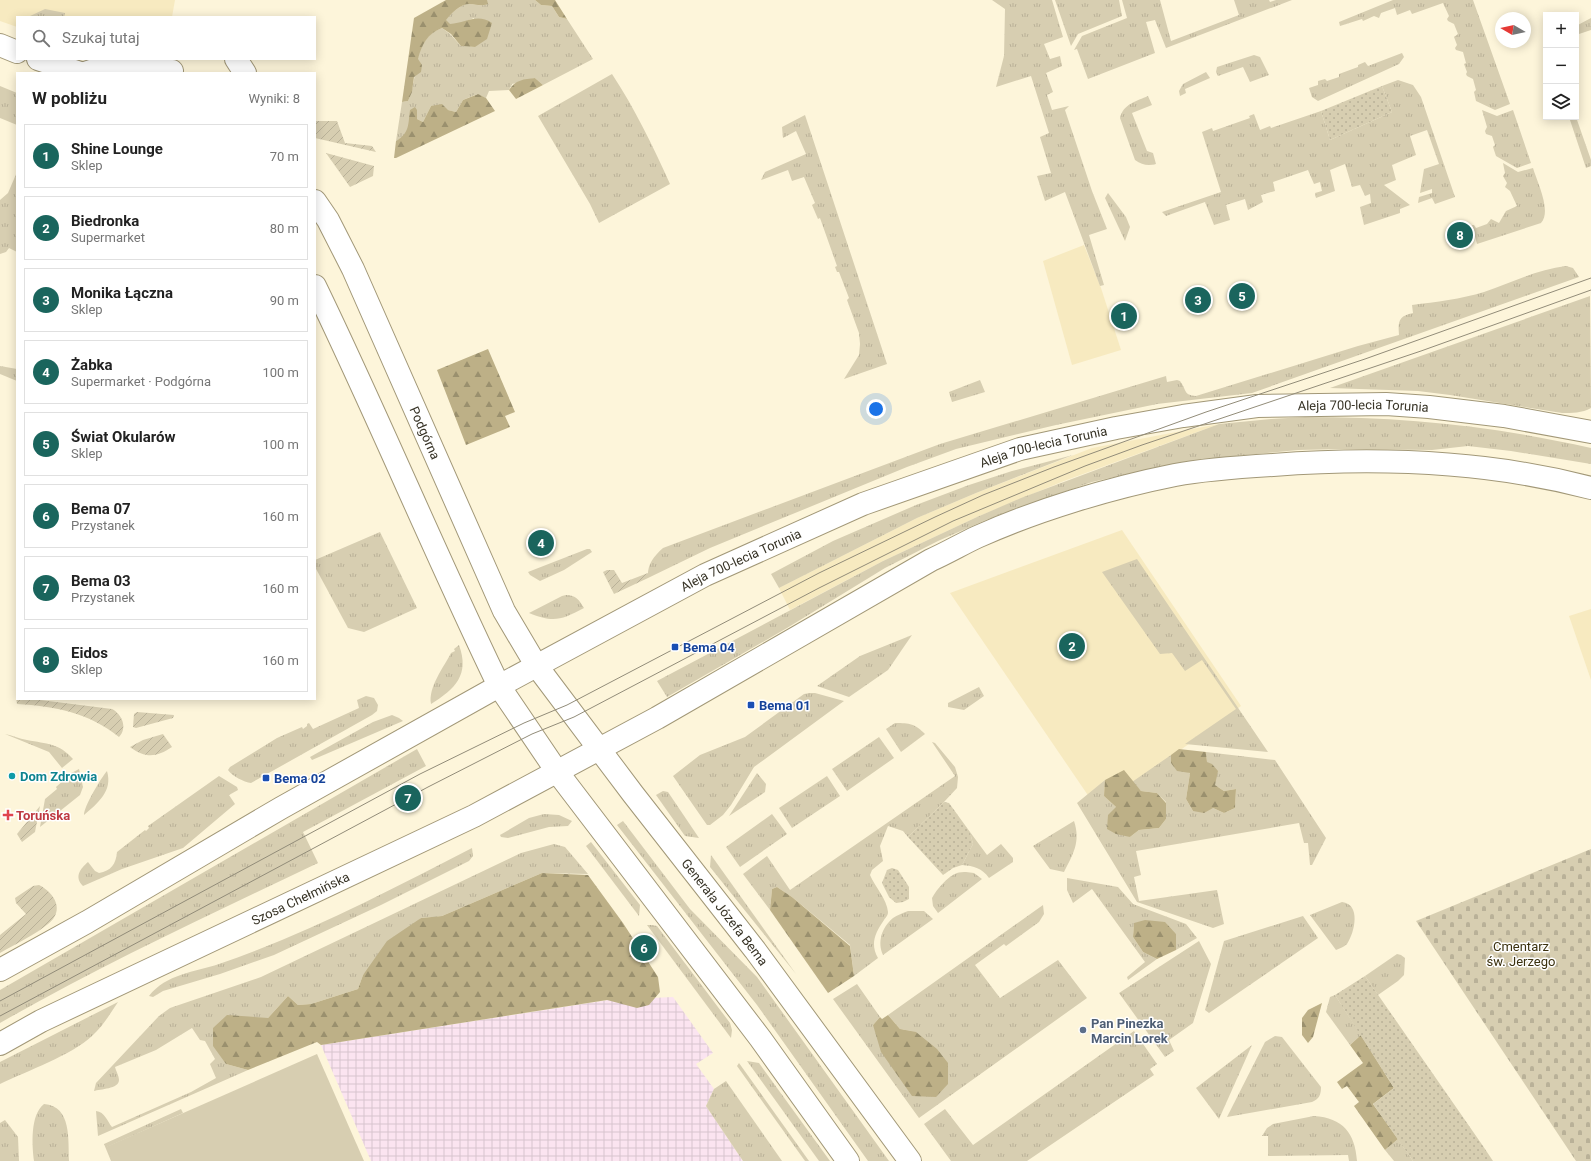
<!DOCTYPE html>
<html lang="pl">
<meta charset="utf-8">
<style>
:root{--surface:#fff;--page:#f2f2f2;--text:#222;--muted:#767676;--line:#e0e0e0;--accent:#1a655d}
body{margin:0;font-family:Roboto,sans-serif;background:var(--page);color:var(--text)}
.controls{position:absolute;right:12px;top:12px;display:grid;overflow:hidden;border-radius:0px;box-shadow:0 2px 10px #0003}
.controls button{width:36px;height:36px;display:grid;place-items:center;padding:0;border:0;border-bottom:1px solid var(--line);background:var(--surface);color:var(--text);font:20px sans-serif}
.compass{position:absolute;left:1495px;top:12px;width:36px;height:36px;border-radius:50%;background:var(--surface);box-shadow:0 2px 10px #0003;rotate:279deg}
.you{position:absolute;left:876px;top:409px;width:14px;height:14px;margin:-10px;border:3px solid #fff;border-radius:50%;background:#1a73e8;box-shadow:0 0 0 6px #1a73e833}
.badge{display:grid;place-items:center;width:26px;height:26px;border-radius:50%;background:var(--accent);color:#fff;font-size:13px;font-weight:700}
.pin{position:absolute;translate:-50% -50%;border:2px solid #fff;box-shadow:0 1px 4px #0006}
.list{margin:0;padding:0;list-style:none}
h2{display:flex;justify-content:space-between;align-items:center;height:52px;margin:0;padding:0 16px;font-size:17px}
h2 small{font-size:13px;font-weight:400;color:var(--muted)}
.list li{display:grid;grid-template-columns:26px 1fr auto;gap:12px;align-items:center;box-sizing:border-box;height:64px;margin:0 8px 8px;padding:0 8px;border:1px solid var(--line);border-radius:0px}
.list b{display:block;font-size:15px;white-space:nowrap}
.list p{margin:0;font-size:13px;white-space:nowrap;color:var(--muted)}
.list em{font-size:13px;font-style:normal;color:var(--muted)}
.icon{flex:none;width:22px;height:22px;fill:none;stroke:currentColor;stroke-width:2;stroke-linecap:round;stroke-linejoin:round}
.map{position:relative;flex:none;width:1591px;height:1161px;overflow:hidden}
.search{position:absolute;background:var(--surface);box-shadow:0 2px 10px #0003;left:16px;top:16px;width:300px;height:44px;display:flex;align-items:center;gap:10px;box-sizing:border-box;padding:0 14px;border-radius:0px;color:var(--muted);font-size:15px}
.panel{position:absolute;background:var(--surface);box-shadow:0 2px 10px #0003;left:16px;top:72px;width:300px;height:628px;border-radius:0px}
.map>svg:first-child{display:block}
.built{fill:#f7eac0}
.industrial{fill:url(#industrial-grid)}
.grass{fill:url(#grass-tufts)}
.forest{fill:url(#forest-firs)}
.cemetery{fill:url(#cemetery-stones)}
.park{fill:url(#park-dots)}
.garden{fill:url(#garden-furrows)}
.pitch{fill:#d7ceb1}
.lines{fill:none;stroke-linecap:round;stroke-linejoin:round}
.minor-casing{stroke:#a29878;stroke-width:24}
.major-casing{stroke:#a29878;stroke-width:24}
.minor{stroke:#fff;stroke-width:22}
.major{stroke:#fff;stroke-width:22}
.tram{stroke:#928c79;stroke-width:1}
.transit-dot{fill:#1a4fb4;stroke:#fff;stroke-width:1.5}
.culture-dot{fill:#0f9aa8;stroke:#fff;stroke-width:1.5}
.health-dot{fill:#e0444e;stroke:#fff;stroke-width:1.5}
.service-dot{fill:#5c6f8a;stroke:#fff;stroke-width:1.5}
.labels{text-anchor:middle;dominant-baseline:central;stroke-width:3;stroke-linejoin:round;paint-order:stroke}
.street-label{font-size:13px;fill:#373326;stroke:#fff}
.transit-label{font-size:13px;font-weight:bold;fill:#164399;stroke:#fff;text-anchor:start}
.culture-label{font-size:13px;font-weight:bold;fill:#0d838f;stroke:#fff;text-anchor:start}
.health-label{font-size:13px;font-weight:bold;fill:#be3a42;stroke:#fff;text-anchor:start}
.park-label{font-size:13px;fill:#3b310e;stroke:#fff}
.service-label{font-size:13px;font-weight:bold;fill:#4e5e75;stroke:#fff;text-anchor:start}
</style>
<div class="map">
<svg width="1591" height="1161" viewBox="0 0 1591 1161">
<defs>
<pattern id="industrial-grid" width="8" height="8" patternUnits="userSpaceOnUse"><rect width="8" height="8" fill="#fbe4f0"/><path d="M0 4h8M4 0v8" fill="none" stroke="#d8c4ce"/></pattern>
<pattern id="grass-tufts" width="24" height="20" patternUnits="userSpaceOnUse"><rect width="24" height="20" fill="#d7ceb1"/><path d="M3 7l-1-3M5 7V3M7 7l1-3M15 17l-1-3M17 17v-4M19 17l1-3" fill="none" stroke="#b9b198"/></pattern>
<pattern id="forest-firs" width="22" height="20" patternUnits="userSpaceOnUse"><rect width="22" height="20" fill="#bdb087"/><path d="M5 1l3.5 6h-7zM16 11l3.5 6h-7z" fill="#9a906e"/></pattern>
<pattern id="cemetery-stones" width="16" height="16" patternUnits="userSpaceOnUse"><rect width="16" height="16" fill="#d7ceb1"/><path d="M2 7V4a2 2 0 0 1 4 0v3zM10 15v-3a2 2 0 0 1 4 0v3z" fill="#b9b198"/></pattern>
<pattern id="park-dots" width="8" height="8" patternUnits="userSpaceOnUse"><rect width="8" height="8" fill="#d7ceb1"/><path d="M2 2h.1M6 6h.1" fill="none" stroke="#b9b198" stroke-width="1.8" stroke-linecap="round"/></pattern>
<pattern id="garden-furrows" width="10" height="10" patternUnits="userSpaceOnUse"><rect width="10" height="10" fill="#d7ceb1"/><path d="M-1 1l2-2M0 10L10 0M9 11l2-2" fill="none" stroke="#b9b198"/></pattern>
</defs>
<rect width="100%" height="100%" fill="#fdf5da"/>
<!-- built -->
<g class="built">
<polygon points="0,0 175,0 172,17 17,17 17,27 0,21"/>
<polygon points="1084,245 1101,288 1121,350 1072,365 1043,261"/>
<polygon points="1219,424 1064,481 977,517 883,561 790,610 779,588 917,518 976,493 1092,448"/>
<polygon points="1122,530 1241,706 1098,810 950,593"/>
<polygon points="1591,609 1591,680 1569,616"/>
</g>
<!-- industrial -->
<polygon class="industrial" points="673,997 713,1053 696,1064 714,1089 706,1106 743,1161 371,1161 321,1045 608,1000"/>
<!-- grass -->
<g class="grass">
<path d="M487 0H535L541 5 552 6 559 17 567 19 593 59 543 85 535 78 512 84 509 90 489 91 486 98 477 94 463 100 456 112 431 106 423 122 417 119V110L404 137 396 141 402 102 408 101C420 76 410 40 442 28L450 34 461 46 475 47 474 18 459 24H449L445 20C451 14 460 4 469 4 477 4 479 7 487 4Z"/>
<polygon points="992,0 1052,0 1063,37 1044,44 1050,59 1060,56 1062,66 1046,73 1053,92 1047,95 1052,110 1069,106 1065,110 1092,191 1107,229 1089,235 1104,285 1100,286 1065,192 1045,201 1037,176 1051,173 1040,137 1049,133 1031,76 996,87 1004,56 1005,9"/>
<polygon points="1055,0 1119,0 1122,16 1078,34 1071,46"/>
<polygon points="1122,0 1160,0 1171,41 1239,15 1234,0 1269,0 1270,2 1276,0 1292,0 1166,48 1155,20 1146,22 1155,53 1088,79 1077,49 1074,50 1082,36 1127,18"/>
<polygon points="1393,0 1473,0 1510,104 1495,110 1476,101 1474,92 1476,90 1473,79 1467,76 1466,74 1467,72 1464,64 1466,63 1463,52 1456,50 1455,48 1457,45 1454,37 1458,34 1454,24 1448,21 1447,19 1449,16 1443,3 1412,14 1410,10 1397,15 1395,8 1381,13 1379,18 1374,16 1363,21 1362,19 1340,26 1339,22"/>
<polygon points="45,9 65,13 64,17 28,17"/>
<polygon points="1591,18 1591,30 1576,35 1576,26"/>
<polygon points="1402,53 1404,57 1399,64 1318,101 1312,97 1309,88 1318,85 1318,81 1325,79 1327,81 1339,77 1339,74 1358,67 1358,65 1365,62 1368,66"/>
<polygon points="1254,55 1260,57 1269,75 1250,82 1243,67 1218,76 1216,72 1217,67"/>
<polygon points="1206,72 1210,78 1185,89 1186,93 1180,96 1179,91 1183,84"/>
<path d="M612 74C635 109 653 146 670 184L599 223 590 204 538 116Z"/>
<polygon points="1398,80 1413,85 1421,97 1455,197 1435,204 1432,198 1418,203 1419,197 1432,193 1432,189 1420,193 1424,169 1439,164 1427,130 1410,136 1416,155 1392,165 1396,180 1384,185 1410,205 1400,209 1400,213 1364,225 1360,207 1371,203 1370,194 1365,196 1360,185 1352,187 1345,164 1330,170 1335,191 1316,198 1315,193 1322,191 1320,182 1314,184 1308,170 1273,182 1275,191 1261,195 1263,202 1248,210 1245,199 1226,205 1230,220 1214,225 1205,202 1166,216 1162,212 1221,192 1202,132 1212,128 1213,131 1250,118 1249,116 1254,114 1260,130 1270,126 1271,128 1321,111 1330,140 1392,112 1382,86"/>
<polygon points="0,86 17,93 17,125 0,118"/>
<path d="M1148 96 1152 105 1132 113 1147 151 1153 153 1156 164C1148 166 1142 165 1135 160L1120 118C1123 104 1137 101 1148 96Z"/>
<polygon points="1482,110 1497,116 1513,110 1531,163 1517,168 1496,156 1493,147 1495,145 1492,136 1486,134 1485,131 1487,127"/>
<polygon points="805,115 887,364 844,379 859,355 860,344 859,333 847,300 849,298 839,272 837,272 835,267 837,266 820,218 818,219 812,205 815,203 804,177 792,181 788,170 761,180 765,172 806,154 796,131 783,138 782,127"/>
<polygon points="1569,117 1576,117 1591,160 1591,166 1586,168"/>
<path d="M1503 163 1518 172 1533 168C1537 182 1552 211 1541 223L1477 244 1472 225H1474L1476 228 1487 224 1491 219 1499 223 1506 211 1517 206 1510 191 1505 187 1507 183 1503 176 1505 173Z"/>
<polygon points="17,172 17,252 9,248 6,252 0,254 0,200 8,193"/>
<polygon points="1108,193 1126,217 1130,227 1125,241 1105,198"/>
<path d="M1566 266 1573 268 1579 277 1252 393 1157 404 1056 425 956 449 907 467 710 548 648 578C647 565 653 557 663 548L940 444 1166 376 1167 382 1177 380 1180 381C1187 390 1183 395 1196 396L1358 346 1399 335C1398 322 1398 316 1413 313L1412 305C1436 302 1461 299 1484 292 1511 283 1538 269 1566 266Z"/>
<path d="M1590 296 1591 408C1582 413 1572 413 1562 413L1450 395 1418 391 1330 388Z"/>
<polygon points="0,366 17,369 17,381 0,374"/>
<polygon points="980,380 985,392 952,402 949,392"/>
<path d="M1305 417C1404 417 1494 426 1591 448V464L1511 451 1468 446 1432 450 1343 449 1298 450 1236 456 1146 470 1092 482 986 520 938 541 885 568 787 628 667 697 657 681 883 561 977 517 1021 498 1219 424 1271 419Z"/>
<polygon points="1073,455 976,493 917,518 779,588 771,574 833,541 916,505 969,485 1012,471"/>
<polygon points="380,532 417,608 364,632 348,628 315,567 315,560"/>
<polygon points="587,549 590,549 592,552 564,570 540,581 530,575 528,572"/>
<polygon points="1137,559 1268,752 1185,744 1236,709 1202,660 1185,671 1172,653 1160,654 1102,572"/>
<path d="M566 595C576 595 579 600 584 608 561 620 554 623 529 613L562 596Z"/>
<polygon points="912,635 888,670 849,697 817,686 860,656"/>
<path d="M459 645C470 675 455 689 431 704 428 687 444 667 451 653L455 651 454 649Z"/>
<polygon points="979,687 984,696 964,710 948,707 948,703"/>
<polygon points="810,693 815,693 844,701 754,767 731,805 723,815 710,825 707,825 673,776 700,755 745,737 804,694"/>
<path d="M366 696 374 698 378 705 377 711 372 715 251 783C244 782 232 776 228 770L230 767 277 738 302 727 303 729 307 726V724L309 723 313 729 359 708 357 700Z"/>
<polygon points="392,715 399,718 403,721 312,760 310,757 373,722"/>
<path d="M895 723C910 723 915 724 925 734L901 752 886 729Z"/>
<path d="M5 734C12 735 19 739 27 740 47 744 59 743 73 759L62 768 49 752Z"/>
<polygon points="879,737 894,758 847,791 832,769"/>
<path d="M932 742 935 743 955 767 958 777 957 788 944 802 908 837 903 831 888 826 880 846 883 861 872 870 870 875C875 887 887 899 888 912 888 916 885 918 884 920 875 933 870 944 878 958L854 976 850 945 792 897 777 887 772 889 770 910 743 874 767 856 790 890 955 776Z"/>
<path d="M417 749 426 766 303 832 318 863C211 914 103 964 0 1023V990Z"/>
<polygon points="1206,752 1275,760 1326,838 1312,865 1310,865 1308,843 1304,843 1299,823 1136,851 1141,875 1134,877 1139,901 1217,890 1224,924 1213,928 1137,902 1077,803 1105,780 1104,796 1116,807 1130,837 1139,830 1159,828 1166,819 1166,802 1157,793 1141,791 1132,782 1171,755 1171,763 1190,773 1186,799 1193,811 1213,808 1224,813 1235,808 1236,789 1224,791 1215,785 1207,762"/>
<polygon points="79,769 83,787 80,795 40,827 45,799 57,789 56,787 65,779 64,777"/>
<path d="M107 771C113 791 98 803 84 815 84 806 101 778 107 771Z"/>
<polygon points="757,773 766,784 765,792 729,816"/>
<path d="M219 776 237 787 238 790 229 795 235 804 183 848 122 869 83 886C74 877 80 869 88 862L95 871 99 873C111 871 116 864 117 852L145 830 146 831 149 828 148 826Z"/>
<polygon points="827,776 840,796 792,828 779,808"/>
<polygon points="663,791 668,792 699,838 685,836 656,795"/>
<polygon points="544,814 559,815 572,821 568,826 549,827 508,838 501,837 500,835 529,818"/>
<polygon points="772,814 787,834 740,867 726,847"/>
<polygon points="623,821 690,909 757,977 889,1161 868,1161 757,1005 617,825"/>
<path d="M1074 821C1081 842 1073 854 1064 872L1050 869 1033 846Z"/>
<path d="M970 832 987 855 1001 844 1013 858V862L989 878C982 868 974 866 962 865L973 844Z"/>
<polygon points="591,842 640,905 639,916 586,846"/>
<path d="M554 844 565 847 588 874 542 873 442 916 421 918 363 975 358 989 311 1004 298 1005 288 996 268 1018H254L226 1064 248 1070 98 1136 96 1111C105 1112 107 1121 112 1127L191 1092 216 1078 210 1064 215 1059 205 1041 200 1040 192 1028 156 1050 115 1067C116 1071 119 1076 119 1080 119 1089 100 1089 94 1091L96 1083 159 1016 170 1008 261 977 521 853Z"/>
<path d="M472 848 473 856 469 861 381 905 274 955 220 974 163 991 153 997 149 996C166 974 195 972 219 964 307 934 390 890 472 848Z"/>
<polygon points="711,855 796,974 710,867"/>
<path d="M966 872 974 873 982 879 938 913 933 906 932 898C937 889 947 877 957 873 959 872 964 872 966 872Z"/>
<polygon points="1067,878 1118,887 1133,904 1186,924 1197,938 1176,950 1176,934 1134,923 1133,937 1143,952 1157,959 1128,980 1127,977 1145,962 1092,889 1073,903 1067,890"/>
<path d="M1342 902C1361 904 1355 932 1347 944 1344 947 1340 948 1336 950L1310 915Z"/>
<polygon points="1043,905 1044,914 1039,922 1006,946 1004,944 975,965 1000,998 1058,960 1087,998 919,1118 833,999 857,984 880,1017 873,1025 916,1032 900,1029 888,1015"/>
<path d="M908 911H924L933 919 883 955C877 942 882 927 893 918 897 915 903 913 908 911Z"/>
<polygon points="1303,916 1318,938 1209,1013 1205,1010 1224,941"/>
<polygon points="647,925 652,925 657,926 730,1023 732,1030 731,1038"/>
<polygon points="1199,941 1211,964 1193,1023 1169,1040 1174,1051 1165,1057 1119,993"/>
<polygon points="1397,954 1401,955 1405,958 1404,975 1398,981 1378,995 1365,976"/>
<polygon points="1335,995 1361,1035 1350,1045 1326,1012 1330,997"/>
<path d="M118 1002C110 1014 103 1026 92 1036 72 1055 27 1071 0 1084V1062Z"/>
<polygon points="1134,1031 1157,1064 1150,1069 1154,1075 1027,1161 951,1161 924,1124 945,1109 973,1145"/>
<path d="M1275 1036 1282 1037 1321 1087C1321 1095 1319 1099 1312 1102L1227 1117 1265 1042Z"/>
<polygon points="1252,1045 1219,1119 1196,1088"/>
<polygon points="747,1061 759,1063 830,1161 819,1161"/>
<polygon points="739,1063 809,1161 805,1161 737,1066"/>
<polygon points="726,1081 782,1161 743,1161 706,1106 714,1089"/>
<path d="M44 1104C72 1106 68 1140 69 1161H34C32 1145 30 1115 44 1104Z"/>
<polygon points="181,1109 183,1113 107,1147 113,1161 111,1161 104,1144"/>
<path d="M1314 1116C1343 1118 1355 1133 1357 1161H1349L1348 1155 1268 1156V1136H1262L1267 1128 1273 1124Z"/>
<polygon points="5,1120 18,1137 19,1161 0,1161 0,1123"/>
<polygon points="1398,1139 1413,1161 1394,1161 1385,1150"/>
</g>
<!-- forest -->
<g class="forest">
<path d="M446 0H487L488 4C479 7 477 4 469 4 460 4 451 14 446 20L450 24C466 23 477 13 492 23L487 39 475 47 461 46 451 34 442 28C427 34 422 44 418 59L422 65 421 72 414 77 412 92 408 101 402 102 414 18Z"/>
<polygon points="535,0 555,0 567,19 559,17 552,6 541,5"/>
<path d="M535 78 543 85 516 99 509 90C515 80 524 79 535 78Z"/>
<path d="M478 94 486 98 495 111 396 158H394L396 141C410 133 408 124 410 110L415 107 417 110V119L423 122 431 106 442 104 448 110 456 112 463 100Z"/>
<polygon points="488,349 515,412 505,416 510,427 466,445 437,370"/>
<polygon points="1179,749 1206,752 1207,762 1212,764 1218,771 1215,785 1224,791 1236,789 1235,808 1224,813 1213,808 1204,813 1193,811 1186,799 1190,773 1177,771 1171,763 1171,755"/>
<polygon points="1124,770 1141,791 1157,793 1166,803 1166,819 1159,828 1139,830 1130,837 1116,834 1107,829 1108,815 1116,807 1104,796 1105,780"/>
<polygon points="542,873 588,875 623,923 658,977 660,992 649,1005 637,1008 607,1000 321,1045 317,1042 248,1070 226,1064 213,1046 213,1028 227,1015 268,1018 288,996 298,1005 311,1004 358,989 363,975 387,941 421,918 442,916"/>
<polygon points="777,887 792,897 850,946 854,976 828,993 770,910 772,889"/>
<polygon points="1145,920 1165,922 1176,934 1176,950 1157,959 1143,952 1133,937 1134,923"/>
<polygon points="1322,1003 1313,1037 1308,1043 1302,1035 1302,1018 1308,1010"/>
<polygon points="888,1015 900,1029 916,1032 937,1049 948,1063 948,1084 936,1097 912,1096 881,1052 873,1025 880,1017 882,1019"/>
<polygon points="1361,1035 1394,1088 1373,1104 1398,1139 1385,1150 1354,1106 1359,1102 1347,1086 1342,1089 1337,1082 1363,1063 1350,1045"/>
</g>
<!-- cemetery -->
<polygon class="cemetery" points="1591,849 1591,1161 1576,1161 1416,921"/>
<!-- park -->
<g class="park">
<polygon points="1382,86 1392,112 1330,140 1321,111"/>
<polygon points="944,802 949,803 970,832 973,844 962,865 953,868 943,875 908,837"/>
<polygon points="892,868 898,870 909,887 909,899 903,902 896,903 889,897 882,883 887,870"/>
<polygon points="1365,976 1483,1146 1493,1161 1413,1161 1373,1104 1394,1088 1335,995"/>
</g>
<!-- garden -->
<g class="garden">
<polygon points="315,121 337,121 345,143 372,146 376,152 315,138"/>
<polygon points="326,153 374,166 373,176 350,187"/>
<polygon points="607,570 614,570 622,583 648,573 648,578 614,594 603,572"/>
<path d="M16 697 17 699H32L112 709C122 714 128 728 119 737 89 713 55 706 17 704Z"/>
<polygon points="137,712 174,715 173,718 136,728 133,727 134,714"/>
<path d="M163 734 172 747C157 757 146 759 130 747L143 740Z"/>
<polygon points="40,806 35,832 22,842 17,834"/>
<path d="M39 885C55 893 65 911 48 924 36 934 14 945 0 953V935L26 914 16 903 15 898 33 886Z"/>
</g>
<!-- pitch -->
<polygon class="pitch" points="317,1054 364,1161 112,1161 106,1147"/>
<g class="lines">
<!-- minor casing -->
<g class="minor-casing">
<g id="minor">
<polyline points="0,45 17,52"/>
<polyline points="38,59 80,73"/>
<polyline points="236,59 245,73"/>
<path d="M85 73C112 62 144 69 172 71"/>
<path id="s1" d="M315 201 328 220 353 269 504 611 536 665"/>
<path d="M315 286C379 418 435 554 499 686"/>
</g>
</g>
<!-- major casing -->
<g class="major-casing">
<g id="major">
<path id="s2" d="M536 665 633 794 755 950 910 1161"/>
<polyline points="499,686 558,773 760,1038 848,1161"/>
<path id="s3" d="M0 970 87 922 281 808 499 686 705 575 863 504 1020 449 1116 428 1183 416 1257 406 1386 404 1429 407 1504 416 1591 432"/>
<path id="s4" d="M0 1044 41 1021 474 816 657 718 931 560C947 553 962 544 977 537 1037 510 1110 488 1175 475 1207 469 1240 467 1273 465 1379 457 1488 461 1591 488"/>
</g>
</g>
<!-- minor -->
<use href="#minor" class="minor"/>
<!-- major -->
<use href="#major" class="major"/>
<!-- tram -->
<g class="tram">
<polyline points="0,1001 420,774 524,723 567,705 819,573 935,517 983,495 1054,467 1206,412 1365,359 1591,278"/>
<polyline points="0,1016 428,787 532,734 574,717 819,588 953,521 1085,466 1142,445 1421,351 1591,290"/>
</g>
</g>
<!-- markers -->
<g class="transit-dot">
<rect x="671" y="643" width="8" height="8" rx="2"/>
<rect x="747" y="701" width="8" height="8" rx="2"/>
<rect x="262" y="774" width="8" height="8" rx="2"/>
</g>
<circle class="culture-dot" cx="12" cy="776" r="4"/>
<path class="health-dot" d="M6 809h4v4h4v4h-4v4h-4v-4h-4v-4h4z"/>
<circle class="service-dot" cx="1083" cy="1030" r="4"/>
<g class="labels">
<!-- street labels -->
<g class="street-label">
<text stroke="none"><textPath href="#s3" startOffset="1495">Aleja 700-lecia Torunia</textPath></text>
<text stroke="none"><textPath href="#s1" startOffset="257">Podgórna</textPath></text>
<text stroke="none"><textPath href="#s3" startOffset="1171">Aleja 700-lecia Torunia</textPath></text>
<text stroke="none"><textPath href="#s3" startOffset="847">Aleja 700-lecia Torunia</textPath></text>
<text stroke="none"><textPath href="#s4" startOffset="334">Szosa Chełmińska</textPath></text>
<text stroke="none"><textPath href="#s2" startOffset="311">Generała Józefa Bema</textPath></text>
</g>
<!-- transit labels -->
<g class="transit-label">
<text x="683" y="647">Bema 04</text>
<text x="759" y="705">Bema 01</text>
<text x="274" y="778">Bema 02</text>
</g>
<!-- culture labels -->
<g class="culture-label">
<text x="20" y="776">Dom Zdrowia</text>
</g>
<!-- health labels -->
<g class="health-label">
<text x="16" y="815">Toruńska</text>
</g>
<!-- park labels -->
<g class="park-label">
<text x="1521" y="946">Cmentarz<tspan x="1521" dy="15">św. Jerzego</tspan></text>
</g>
<!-- service labels -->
<g class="service-label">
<text x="1091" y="1023">Pan Pinezka<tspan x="1091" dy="15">Marcin Lorek</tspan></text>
</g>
</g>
</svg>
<div class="controls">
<button>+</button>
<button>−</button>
<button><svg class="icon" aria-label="layers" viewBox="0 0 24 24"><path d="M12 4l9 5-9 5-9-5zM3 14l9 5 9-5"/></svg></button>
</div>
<svg class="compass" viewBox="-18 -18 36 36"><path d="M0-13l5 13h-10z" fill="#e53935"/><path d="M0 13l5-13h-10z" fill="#767676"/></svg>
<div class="you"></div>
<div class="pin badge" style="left:1124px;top:316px">1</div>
<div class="pin badge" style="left:1072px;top:646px">2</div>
<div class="pin badge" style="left:1198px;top:300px">3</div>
<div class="pin badge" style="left:541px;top:543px">4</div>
<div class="pin badge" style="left:1242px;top:296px">5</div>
<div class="pin badge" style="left:644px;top:948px">6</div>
<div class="pin badge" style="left:408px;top:798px">7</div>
<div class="pin badge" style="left:1460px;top:235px">8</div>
<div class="search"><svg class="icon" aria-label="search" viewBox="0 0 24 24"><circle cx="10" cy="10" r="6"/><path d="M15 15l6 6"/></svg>Szukaj tutaj</div>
<section class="panel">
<h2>W pobliżu<small>Wyniki: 8</small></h2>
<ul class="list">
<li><span class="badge">1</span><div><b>Shine Lounge</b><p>Sklep</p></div><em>70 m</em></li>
<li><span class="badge">2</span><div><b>Biedronka</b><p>Supermarket</p></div><em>80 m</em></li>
<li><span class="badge">3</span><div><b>Monika Łączna</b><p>Sklep</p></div><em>90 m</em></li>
<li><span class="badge">4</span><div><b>Żabka</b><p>Supermarket · Podgórna</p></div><em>100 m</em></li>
<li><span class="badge">5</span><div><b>Świat Okularów</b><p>Sklep</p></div><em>100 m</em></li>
<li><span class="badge">6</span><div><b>Bema 07</b><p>Przystanek</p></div><em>160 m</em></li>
<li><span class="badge">7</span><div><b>Bema 03</b><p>Przystanek</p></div><em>160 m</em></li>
<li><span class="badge">8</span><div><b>Eidos</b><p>Sklep</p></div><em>160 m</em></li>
</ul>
</section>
</div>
